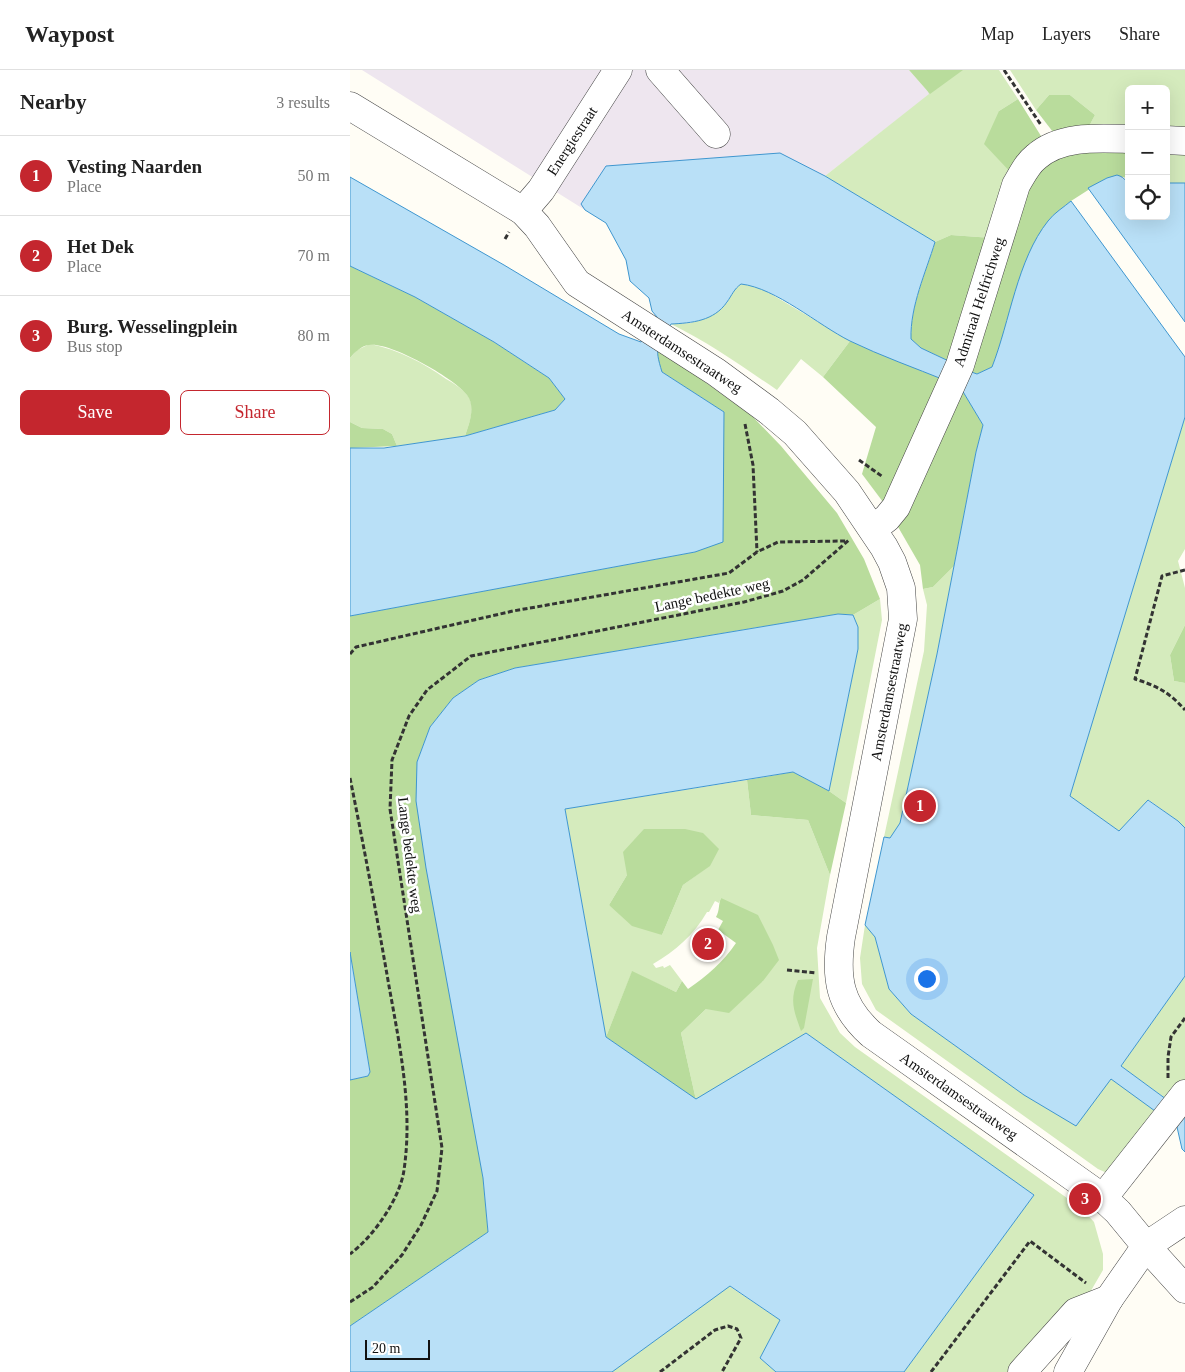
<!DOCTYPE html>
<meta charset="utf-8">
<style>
:root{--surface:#fff;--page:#f6f6f6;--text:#222;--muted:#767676;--line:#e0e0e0;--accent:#c4262e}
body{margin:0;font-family:"Times New Roman",serif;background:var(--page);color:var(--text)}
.controls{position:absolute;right:15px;top:15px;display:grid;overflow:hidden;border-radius:8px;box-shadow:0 5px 20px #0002}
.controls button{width:45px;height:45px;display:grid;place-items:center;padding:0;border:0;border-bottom:1px solid var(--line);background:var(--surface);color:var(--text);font:25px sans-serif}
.scale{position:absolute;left:15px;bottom:12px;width:65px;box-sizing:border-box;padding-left:5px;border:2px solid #111;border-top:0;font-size:14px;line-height:18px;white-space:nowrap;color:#111;-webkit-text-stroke:4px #fff;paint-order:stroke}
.you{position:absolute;left:576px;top:908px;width:18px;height:18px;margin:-12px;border:4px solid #fff;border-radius:50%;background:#1a73e8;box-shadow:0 0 0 8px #1a73e833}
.badge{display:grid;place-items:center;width:32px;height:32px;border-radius:50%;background:var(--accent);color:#fff;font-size:16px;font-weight:700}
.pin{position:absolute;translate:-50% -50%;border:2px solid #fff;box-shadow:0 1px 5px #0006}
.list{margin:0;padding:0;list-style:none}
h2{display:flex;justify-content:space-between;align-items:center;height:65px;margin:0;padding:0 20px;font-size:21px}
h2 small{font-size:16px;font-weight:400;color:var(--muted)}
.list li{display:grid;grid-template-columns:32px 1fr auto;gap:15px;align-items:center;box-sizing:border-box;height:80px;padding:0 20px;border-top:1px solid var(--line)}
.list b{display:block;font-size:19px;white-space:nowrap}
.list p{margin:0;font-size:16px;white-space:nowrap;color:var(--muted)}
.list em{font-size:16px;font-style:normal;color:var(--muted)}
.actions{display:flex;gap:10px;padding:15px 20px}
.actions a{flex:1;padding:11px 0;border:1px solid var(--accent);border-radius:8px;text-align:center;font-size:18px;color:var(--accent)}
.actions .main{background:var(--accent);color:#fff}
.icon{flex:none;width:28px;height:28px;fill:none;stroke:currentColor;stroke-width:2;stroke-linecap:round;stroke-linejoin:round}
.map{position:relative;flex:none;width:835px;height:1302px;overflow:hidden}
header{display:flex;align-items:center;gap:30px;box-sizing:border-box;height:70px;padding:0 25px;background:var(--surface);border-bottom:1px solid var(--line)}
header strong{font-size:24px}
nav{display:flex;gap:28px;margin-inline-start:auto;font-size:18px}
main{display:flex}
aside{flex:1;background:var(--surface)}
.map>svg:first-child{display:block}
.industrial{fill:#eee6ef}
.green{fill:#d5ebbd;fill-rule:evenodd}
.forest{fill:#b9dc9c}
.water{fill:#b9e0f7;stroke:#3f96cf}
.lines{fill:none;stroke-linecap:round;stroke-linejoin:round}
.minor-casing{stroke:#444;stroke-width:29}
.path{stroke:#333;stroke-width:3;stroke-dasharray:5 2.5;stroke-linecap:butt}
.minor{stroke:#fff;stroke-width:28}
.labels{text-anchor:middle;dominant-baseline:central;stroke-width:5;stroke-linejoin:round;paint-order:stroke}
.street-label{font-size:15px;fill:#111;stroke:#fff}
</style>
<header>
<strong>Waypost</strong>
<nav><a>Map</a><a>Layers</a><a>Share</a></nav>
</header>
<main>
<aside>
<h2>Nearby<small>3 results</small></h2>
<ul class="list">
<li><span class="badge">1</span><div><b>Vesting Naarden</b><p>Place</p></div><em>50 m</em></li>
<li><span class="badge">2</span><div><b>Het Dek</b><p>Place</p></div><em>70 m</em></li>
<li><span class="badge">3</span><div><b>Burg. Wesselingplein</b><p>Bus stop</p></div><em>80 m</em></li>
</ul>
<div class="actions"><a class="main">Save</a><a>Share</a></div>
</aside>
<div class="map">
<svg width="835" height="1302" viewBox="0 0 835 1302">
<rect width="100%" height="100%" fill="#fffdf5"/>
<!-- industrial -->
<polygon class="industrial" points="12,0 559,0 580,24 475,106 256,96 232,133 235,140"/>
<!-- green -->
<g class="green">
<polygon points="569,0 649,0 668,29 649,41 664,106 642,168 601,165 585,172 475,106 579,24"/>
<polygon points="660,0 835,0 835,66 816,66 816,19 779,19 779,65 735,64 745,45 720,25 699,25 686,40"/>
<rect x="816" y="79" width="19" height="34"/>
<path d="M391 214 401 215 416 221 500 271 473 307 451 289 427 320C393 297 358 272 321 254L341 253 377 233 384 219Z"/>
<path d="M20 274C49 280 72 292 96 309 103 313 113 319 118 326 126 338 119 354 115 366L47 376 42 364 33 359 12 358 0 352V288L7 280Z"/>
<polygon points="835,347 835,479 828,491 835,518 835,555 820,585 824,611 835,613 835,758 828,751 799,730 769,761 720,726"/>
<polygon points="604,496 587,584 550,753 540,768 534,767 574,581 577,535 573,519 583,517"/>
<polygon points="530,529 532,550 496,733 479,721 508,579 508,557 503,545"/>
<path d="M397 710 401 745 458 750 480 805 467 878 470 928 490 963 505 977 731 1138 744 1152 753 1184V1200L739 1224 663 1302H554L684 1125 456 963 346 1030 331 963 356 939 413 911 371 828 369 833 365 831 359 842H357C344 865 325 881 303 894L306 898 313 896 314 898 320 895 332 911 326 922 282 902 256 967 215 739ZM359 796 333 815 312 865 259 835 277 805Z"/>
<polygon points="515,855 525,867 539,919 561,944 674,1025 726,1055 761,1009 806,1041 757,1103 748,1099 526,940 512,914 510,888"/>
<polygon points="835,906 835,1012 819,1031 771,996"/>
<polygon points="379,1216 430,1250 410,1288 426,1302 262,1302"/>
</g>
<!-- forest -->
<g class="forest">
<polygon points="559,0 613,0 580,24"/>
<polygon points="699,25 720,25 745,45 735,64 703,62 686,40"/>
<polygon points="668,29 691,66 680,78 664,106 634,74 649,41"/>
<polygon points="779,76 779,113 774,107 757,108 721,131 699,150 642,297 627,304 613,299 671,127 694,87"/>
<path d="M601 165 642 168 605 294 571 278 561 269C560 236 576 203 585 172Z"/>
<path d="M0 196 65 227 144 272 199 308 215 329 205 340 115 366C119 354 126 337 117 325 106 309 39 271 19 275 11 276 5 282 0 288Z"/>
<polygon points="500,271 609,315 633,355 626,382 604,496 583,517 573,519 570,495 536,436 512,404 526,357 473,307"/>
<polygon points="307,277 402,346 431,376 487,443 514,489 530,529 503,545 488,544 165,598 129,610 103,628 80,657 67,692 133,1108 138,1162 0,1256 0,1010 18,1006 20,1002 0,882 0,546 345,482 374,342 312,302 306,285"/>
<polygon points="0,352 12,358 33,359 42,364 47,376 0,378"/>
<polygon points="835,555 835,613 824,611 820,585"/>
<polygon points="443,702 479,721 496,733 480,805 458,750 401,745 397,710"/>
<polygon points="294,759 335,759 353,763 369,779 360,796 333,815 312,865 282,856 259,835 277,805 273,782"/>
<path d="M371 828 408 845 423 875 429 890 413 911 379 943 356 939 331 963 346 1030 256 967 282 901 326 922 332 911 338 919C357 906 373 892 386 873L368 860 373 851 366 847C370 840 368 835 371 828Z"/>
<path d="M463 909 454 958 451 961C444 941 439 931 448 910Z"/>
</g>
<!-- water -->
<g class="water">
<path d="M430 83 475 106 585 172C576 202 560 236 561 269L571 278 605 294 597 311C565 298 531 286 500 271 468 255 426 218 391 214 384 219 382 225 377 232 364 251 342 253 321 254 307 276 304 276 312 302L374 342 373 472 345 482 0 546V378H34L115 366 205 340 215 329 199 308 144 272 65 227 0 196V107L154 195 269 264 291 272 307 247 302 241 299 228 280 211 276 190 256 153 235 140 231 134 256 96Z"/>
<path d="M767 105C785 110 779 131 779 146H816V113H835V252L738 118 757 108Z"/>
<path d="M721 131 835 287V347L720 726 769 761 798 730 828 751 835 758V906L771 996 835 1043V1082L832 1079 827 1057 761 1009 726 1056 674 1025 561 944 539 919 525 867 515 855 534 767 540 768 550 753 587 584 626 382 633 355 609 315 613 299 627 304 642 297C660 251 667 190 698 151 704 143 714 137 721 131Z"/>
<polygon points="488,544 503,545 508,557 508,579 479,721 443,702 215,739 256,967 346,1029 456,963 684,1125 554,1302 426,1302 410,1288 430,1250 380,1216 262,1302 0,1302 0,1256 138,1162 133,1108 76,798 66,731 67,692 80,657 103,628 129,610 165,598"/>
<polygon points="0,882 20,1002 18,1006 0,1010"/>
</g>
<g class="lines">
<!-- minor casing -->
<g class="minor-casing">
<g id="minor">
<polyline points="310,0 366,64"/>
<path d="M0 36 173 141 187 156 227 213 366 302 419 341 445 363 497 422 534 477 542 492 551 518 553 549 491 867C485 908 489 935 521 964L753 1128 768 1142 796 1176 759 1229 718 1302"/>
<polyline points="816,70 835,71"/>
<polyline points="173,141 191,120 268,0"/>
<path d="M523 459 537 448 546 437 610 295 666 115C672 105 677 94 686 87 710 65 749 68 779 69"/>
<polyline points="753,1128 835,1024"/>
<polyline points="835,1150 796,1176 835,1219"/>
<polyline points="672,1302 726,1242 759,1229"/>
</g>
</g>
<!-- path -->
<g class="path">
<polyline points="654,0 691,55"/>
<polyline points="155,169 159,162"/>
<polyline points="395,354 403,395 407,482"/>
<polyline points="509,390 533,407"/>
<path d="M835 500 812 506 785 609C807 616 819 622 835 640"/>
<polyline points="0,584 6,577 163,541 379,503 407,482 428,472 496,471"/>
<path d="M0 708C14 777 27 847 39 916 50 977 63 1039 54 1100 50 1129 23 1167 0 1184"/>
<polyline points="437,900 466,903"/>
<polyline points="818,1008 818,987 821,967 835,948"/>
<polyline points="0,1232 23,1217 52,1185 71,1155 87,1121 92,1078 40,739 42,690 59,646 77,620 121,586 394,532 433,521 453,510 499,470"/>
<polyline points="310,1302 365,1260 378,1256 387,1259 391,1268 372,1302"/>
<polyline points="581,1302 680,1171 736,1213"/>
</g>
<!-- minor -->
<use href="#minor" class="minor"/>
</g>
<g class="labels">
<!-- street labels -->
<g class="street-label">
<text transform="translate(222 71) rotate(-57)">Energiestraat</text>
<text transform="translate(629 232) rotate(-72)">Admiraal Helfrichweg</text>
<text transform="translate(332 281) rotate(33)">Amsterdamsestraatweg</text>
<text transform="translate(362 525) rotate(-12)">Lange bedekte weg</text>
<text transform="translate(539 622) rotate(-79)">Amsterdamsestraatweg</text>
<text transform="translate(60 785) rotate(83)">Lange bedekte weg</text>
<text transform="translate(609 1026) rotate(35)">Amsterdamsestraatweg</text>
</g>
</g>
</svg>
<div class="controls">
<button>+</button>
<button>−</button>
<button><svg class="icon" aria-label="locate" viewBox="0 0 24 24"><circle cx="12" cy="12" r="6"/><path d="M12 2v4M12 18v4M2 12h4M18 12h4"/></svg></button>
</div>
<div class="scale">20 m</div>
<div class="you"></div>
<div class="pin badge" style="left:570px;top:736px">1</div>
<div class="pin badge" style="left:358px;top:874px">2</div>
<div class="pin badge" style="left:735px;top:1129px">3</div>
</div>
</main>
